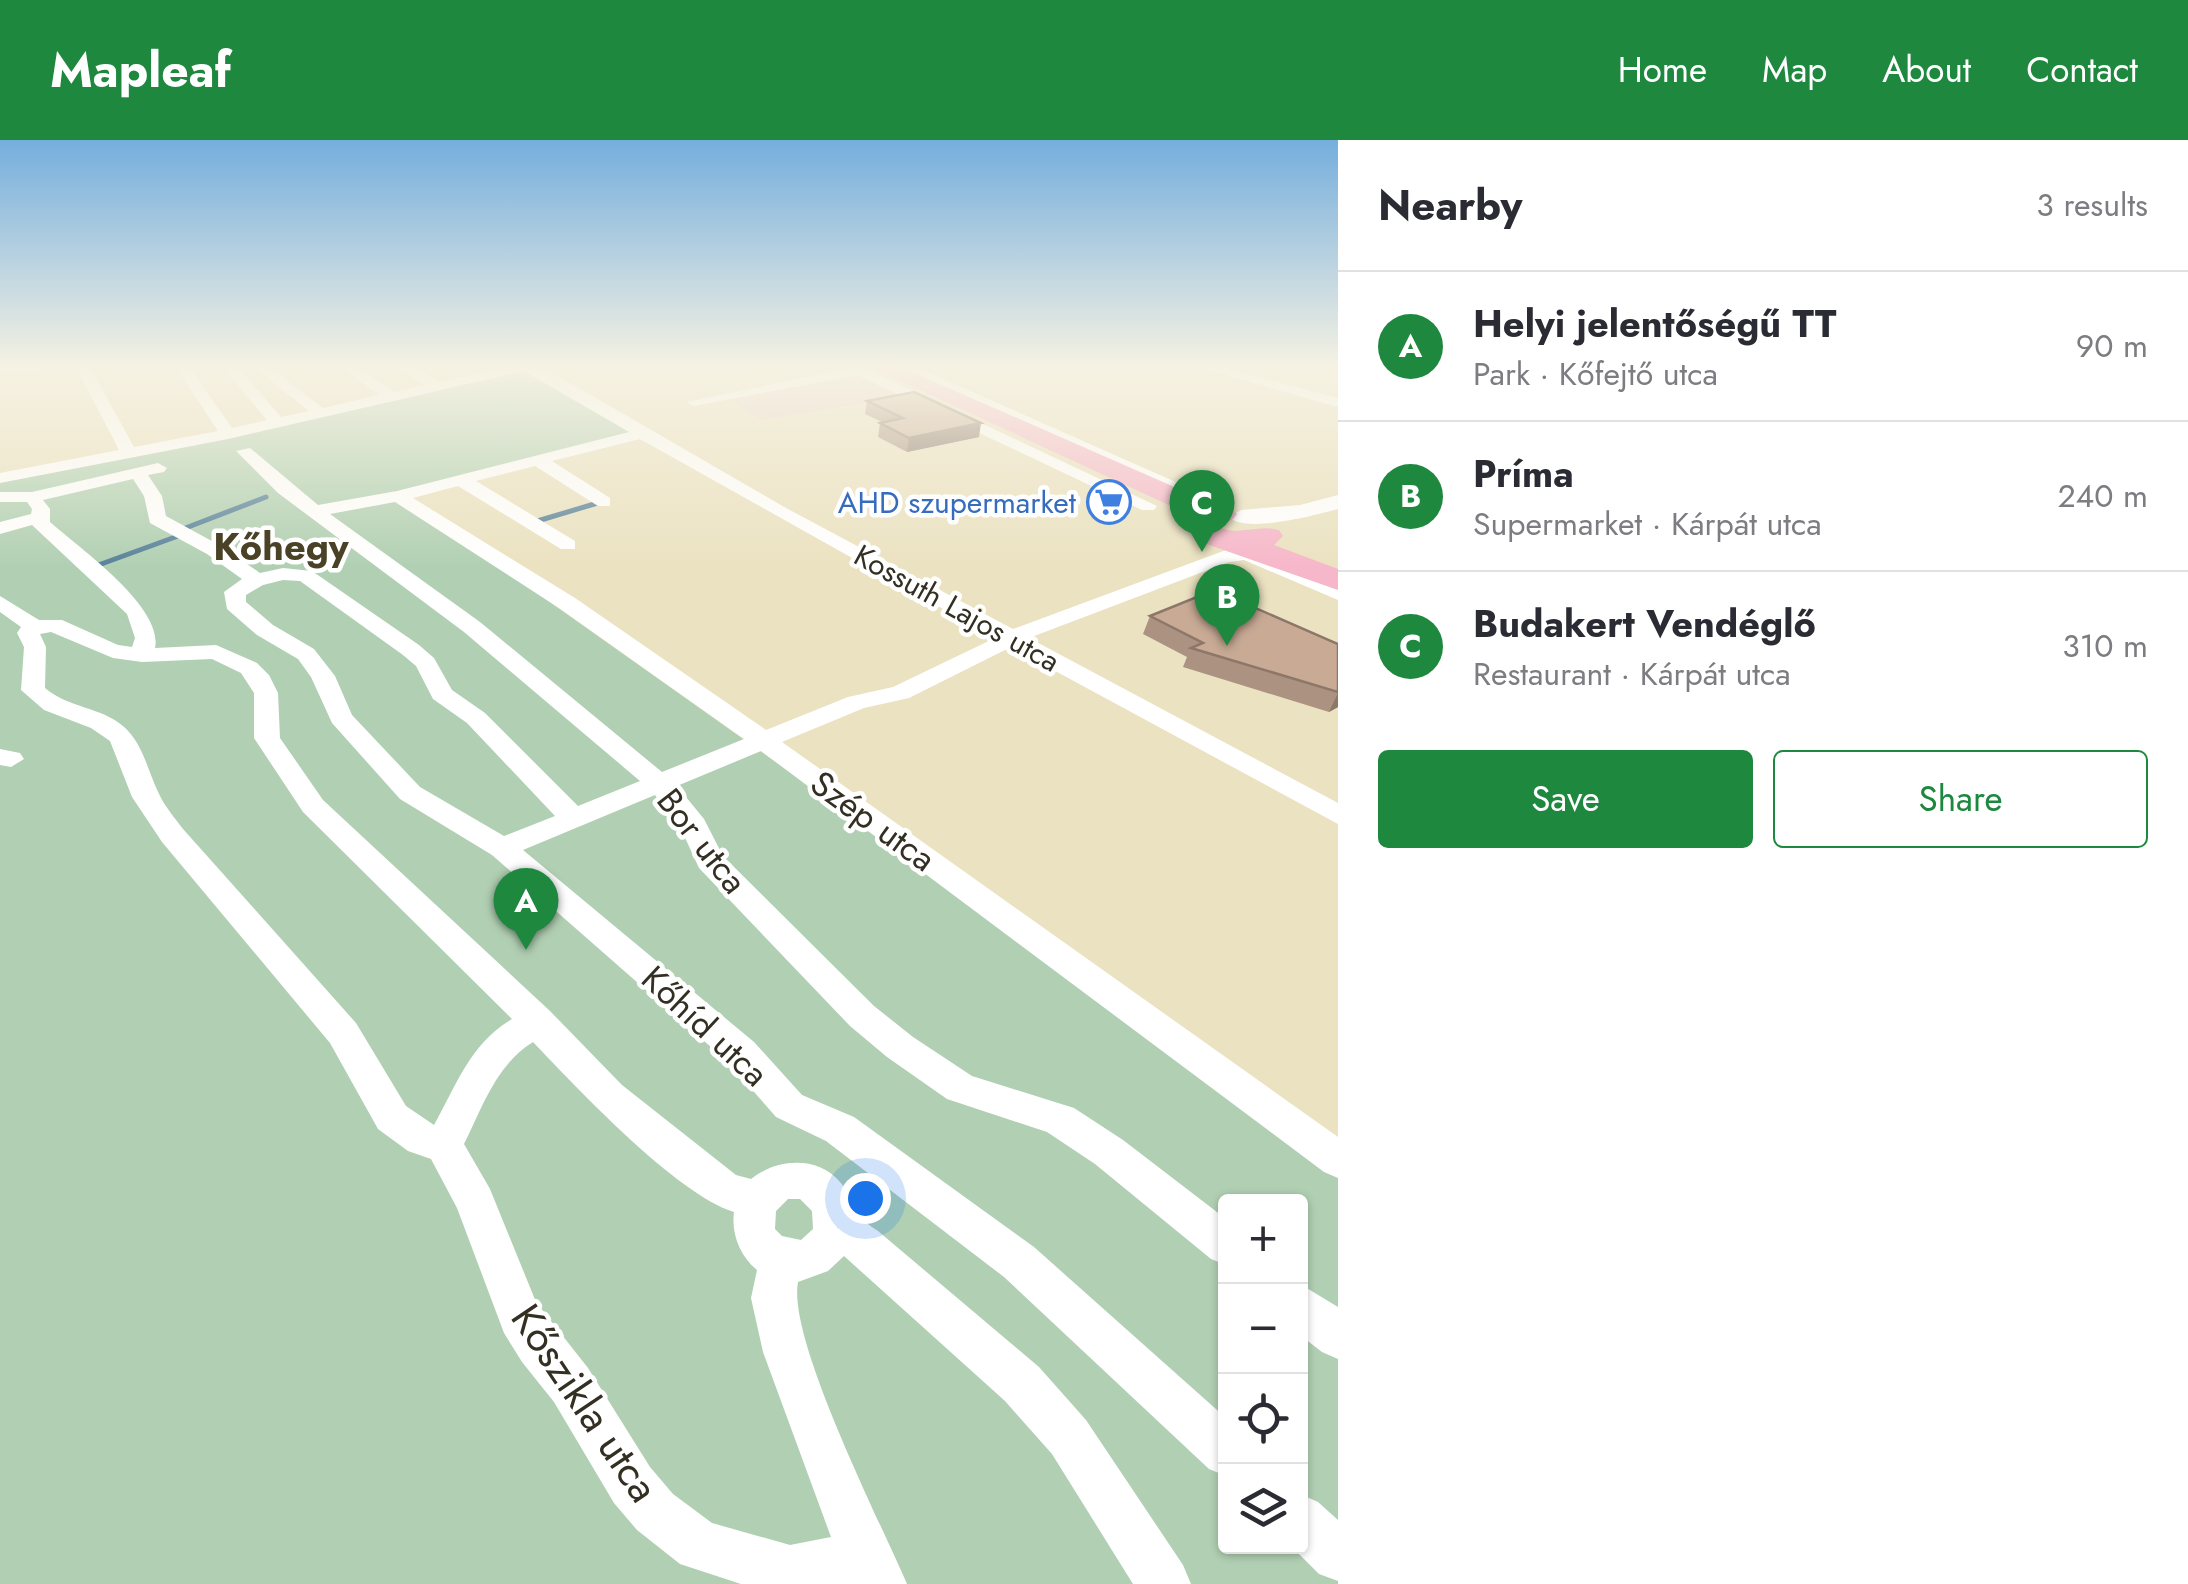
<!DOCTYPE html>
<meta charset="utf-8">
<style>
:root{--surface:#fff;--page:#f7f7f7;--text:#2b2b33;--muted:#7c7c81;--line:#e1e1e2;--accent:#1e883f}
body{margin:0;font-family:Jost,sans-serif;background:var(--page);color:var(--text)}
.controls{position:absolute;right:30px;bottom:30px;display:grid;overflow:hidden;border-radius:10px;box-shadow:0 2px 8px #0004}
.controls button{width:90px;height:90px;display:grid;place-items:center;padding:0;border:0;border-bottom:2px solid var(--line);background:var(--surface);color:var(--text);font:50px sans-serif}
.you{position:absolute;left:865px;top:1058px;width:35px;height:35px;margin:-25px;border:8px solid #fff;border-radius:50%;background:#1a73e8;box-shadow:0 0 0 15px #1a73e833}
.badge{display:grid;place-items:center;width:65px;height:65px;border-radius:50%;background:var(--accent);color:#fff;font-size:32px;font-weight:700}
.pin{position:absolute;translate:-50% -82px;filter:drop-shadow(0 2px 5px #0008)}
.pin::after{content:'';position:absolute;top:52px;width:35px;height:30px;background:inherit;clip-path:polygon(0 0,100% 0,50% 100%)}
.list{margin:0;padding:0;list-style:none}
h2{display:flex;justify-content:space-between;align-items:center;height:130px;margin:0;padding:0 40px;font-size:42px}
h2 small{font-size:32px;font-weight:400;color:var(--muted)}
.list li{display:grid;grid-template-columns:65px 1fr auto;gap:30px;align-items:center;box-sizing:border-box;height:150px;padding:0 40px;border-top:2px solid var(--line)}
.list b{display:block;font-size:38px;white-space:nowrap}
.list p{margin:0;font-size:32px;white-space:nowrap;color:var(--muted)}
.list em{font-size:32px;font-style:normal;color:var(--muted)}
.actions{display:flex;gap:20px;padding:30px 40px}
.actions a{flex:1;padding:22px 0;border:2px solid var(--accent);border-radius:10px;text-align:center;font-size:35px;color:var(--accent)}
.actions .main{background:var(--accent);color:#fff}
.icon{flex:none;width:55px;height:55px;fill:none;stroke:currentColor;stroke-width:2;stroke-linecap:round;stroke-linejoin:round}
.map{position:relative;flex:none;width:1338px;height:1444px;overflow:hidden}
header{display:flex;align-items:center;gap:60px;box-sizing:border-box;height:140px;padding:0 50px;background:var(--accent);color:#fff}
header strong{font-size:48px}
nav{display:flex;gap:55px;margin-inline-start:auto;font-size:35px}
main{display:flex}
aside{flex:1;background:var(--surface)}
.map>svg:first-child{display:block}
.education{fill:#ebd1ce}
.green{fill:#b1d0b3;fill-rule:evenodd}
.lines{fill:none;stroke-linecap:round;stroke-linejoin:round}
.stream{stroke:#59829a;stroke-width:5}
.minor{fill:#fff;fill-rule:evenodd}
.tertiary{fill:#fff;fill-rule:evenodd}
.primary{fill:#f6b7ca;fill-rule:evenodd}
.wall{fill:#ac9280}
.shaded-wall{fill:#8c7768}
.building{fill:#c8aa95;stroke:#8c7768;stroke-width:2.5}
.labels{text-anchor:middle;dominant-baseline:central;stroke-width:9;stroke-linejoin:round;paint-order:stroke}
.far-shop-label{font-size:30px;fill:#366cbe;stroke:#fff;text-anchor:end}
.far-street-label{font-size:30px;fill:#332f22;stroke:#fff}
.street-label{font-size:35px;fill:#332f22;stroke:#fff}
.far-district-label{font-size:38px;font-weight:bold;fill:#4a4226;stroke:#fff}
.near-street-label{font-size:42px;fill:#332f22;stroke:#fff}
</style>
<header>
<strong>Mapleaf</strong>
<nav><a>Home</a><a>Map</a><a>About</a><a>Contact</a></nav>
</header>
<main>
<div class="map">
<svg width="1338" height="1444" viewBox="0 0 1338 1444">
<rect width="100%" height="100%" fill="#ebe2c1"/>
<!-- education -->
<polygon class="education" points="860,236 903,257 762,280 728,259"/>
<!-- green -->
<path class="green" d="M526 226 639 294 400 356 1338 1020V1444H0V338ZM1226 1062H1300V1406H1226Z"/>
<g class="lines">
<!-- stream -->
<g class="stream">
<polyline points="534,382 601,362"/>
<polyline points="183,389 266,357"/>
<polyline points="93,427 178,396"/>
</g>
<!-- minor -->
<g class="minor">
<path d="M0 225H89L134 307 218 291 174 225H188L232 288 267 280 221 225H236L281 277 309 271 251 225H267L323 268 379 255 337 225H354L394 252 425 245 392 225H410L440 242 513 225H539L786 368 1013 489 1226 410H1254L1338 446V460L1244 420 1229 422 1029 498 1338 663V684L1011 507 909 558 864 568 782 602 1338 997V1038L1324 1032 761 611 677 646 704 679 723 716 874 866 913 897 972 936 1074 968 1123 1000 1226 1079V1125L1211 1119 1095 1024 1047 992 947 959 887 917 850 886 699 728 681 689 655 655 523 710 754 902 802 955 854 977 1034 1107 1226 1278V1336L1209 1329 1004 1137 826 1001 776 977 728 922 492 715 400 659 332 583 311 537 298 519 257 495 227 469 224 452 242 439 207 414 150 383 144 356 133 339 43 360 50 369V382C78 407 164 467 155 508L216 505 257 523 269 535 278 553 280 598 323 660 550 871 622 945 736 1035 751 1039C776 1019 817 1015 840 1042 860 1065 845 1070 878 1091L1039 1227 1086 1280 1183 1425 1191 1444H1133L1052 1314 1005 1261 844 1116 828 1131 798 1142C787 1199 881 1383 907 1444H741L680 1424 637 1390 614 1363 554 1262 522 1222 504 1193 457 1068 431 1019 408 1011 378 989 330 903 162 702 132 657 110 601 91 588 44 570 21 550 24 507 17 493 21 487 0 472V456L39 480H62L118 505 132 507 135 498 127 474 32 385 0 394V382L31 374 32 369 27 362H0V352H32L158 323 167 328 164 332 148 335 162 356 166 376 221 406 260 433 283 428 312 431 419 505 434 518 452 550 485 573 578 666 640 641 464 492 278 353 236 311 250 308 318 365 397 351 629 292 524 231 228 299 0 343V333L119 310 76 227 0 233ZM640 299 995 498 893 547 848 557 766 590 575 458 413 358 458 346 561 409H575V401L476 341 535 326 598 366H610V358L552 321ZM395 362 559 468 744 599 662 632 480 482 330 374ZM283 440 300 441 403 515 416 526 433 559 467 583 555 676 504 696 420 647 352 575 335 536 314 509 273 485 246 462V455L263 445ZM51 492 113 518 142 522 212 519 241 533 254 553V598L303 672 512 879C470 904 457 944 434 985L406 966 356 883 183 689C175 678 166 668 160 656 148 633 144 604 123 586 101 567 68 568 45 548L46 507 40 494ZM533 902C577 948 676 1054 734 1072 731 1094 740 1116 757 1130L751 1158 763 1212 831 1397 790 1405 712 1383 673 1354 650 1327 588 1228 536 1162 490 1049 464 1004C483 966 496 925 533 902ZM788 1059H800L812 1071 813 1089 801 1100 782 1096 775 1089 776 1071Z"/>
<polygon points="883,225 882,230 873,232 1157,366 1154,370 1142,370 857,235 694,266 687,262 857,226"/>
<polygon points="893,225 912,225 1205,355 1196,360 1190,359"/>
<polygon points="1190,225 1214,225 1338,258 1338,267"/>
<polygon points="0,609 20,613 24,619 11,627 0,625"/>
<polygon points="1300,1144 1338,1167 1338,1219 1322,1212 1300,1195"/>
<polygon points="1300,1354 1318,1362 1338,1380 1338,1441 1319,1434 1291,1406 1300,1406"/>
</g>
<!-- tertiary -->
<path class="tertiary" d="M1338 355V369C1315 375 1246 394 1229 377L1241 370 1300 365Z"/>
<!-- primary -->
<path class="primary" d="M866 225H896L1204 360 1232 368 1237 374 1232 380 1222 383 1208 379C1233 402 1252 383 1279 390L1283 396 1274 405 1338 429V450L1198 401 1170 371 1173 367Z"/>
</g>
<!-- wall -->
<g class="wall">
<polygon points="867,261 979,297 907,312 878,297 880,283 882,282 865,274"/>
<polygon points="1150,476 1338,504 1338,567 1329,572 1183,527 1187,517 1143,494"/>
</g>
<!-- shaded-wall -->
<g class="shaded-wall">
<polygon points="981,283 979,297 907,312 909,298"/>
<polygon points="1338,553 1338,567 1329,572"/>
</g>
<!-- building -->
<g class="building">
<polygon points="914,252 981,283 909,298 880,283 903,278 867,261"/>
<polygon points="1214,450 1338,504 1338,552 1191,508 1203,503 1150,476"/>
</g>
<!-- sky -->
<linearGradient id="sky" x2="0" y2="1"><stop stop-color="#75aedd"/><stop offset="0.53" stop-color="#f6f2e3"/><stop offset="1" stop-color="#f6f2e3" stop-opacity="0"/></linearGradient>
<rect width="1338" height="427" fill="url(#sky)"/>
<!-- icons -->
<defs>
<g id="supermarket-ring" transform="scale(2.25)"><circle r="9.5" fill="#fff" stroke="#3f7fe0" stroke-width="1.5"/><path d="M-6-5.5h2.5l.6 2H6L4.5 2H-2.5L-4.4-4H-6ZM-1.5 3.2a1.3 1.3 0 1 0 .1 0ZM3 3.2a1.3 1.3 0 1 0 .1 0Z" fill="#3f7fe0"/></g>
</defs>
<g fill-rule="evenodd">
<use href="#supermarket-ring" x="1109" y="362"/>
</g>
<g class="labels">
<!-- far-shop labels -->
<g class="far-shop-label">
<text x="1076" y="362">AHD szupermarket</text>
</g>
<!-- far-street labels -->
<g class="far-street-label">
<text transform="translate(957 468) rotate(29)">Kossuth Lajos utca</text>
</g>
<!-- street labels -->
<g class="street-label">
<text transform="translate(873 681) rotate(36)">Szép utca</text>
<text transform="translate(702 701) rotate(52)">Bor utca</text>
<text transform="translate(705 886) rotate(43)">Kőhíd utca</text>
</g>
<!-- far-district labels -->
<g class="far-district-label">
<text x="281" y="406">Kőhegy</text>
</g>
<!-- near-street labels -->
<g class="near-street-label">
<text transform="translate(585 1263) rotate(56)">Kőszikla utca</text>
</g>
</g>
</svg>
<div class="controls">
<button>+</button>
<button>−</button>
<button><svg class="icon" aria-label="locate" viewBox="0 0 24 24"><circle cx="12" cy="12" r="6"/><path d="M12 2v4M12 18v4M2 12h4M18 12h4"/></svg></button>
<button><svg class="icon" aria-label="layers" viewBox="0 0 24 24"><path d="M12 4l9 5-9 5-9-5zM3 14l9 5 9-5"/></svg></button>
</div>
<div class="you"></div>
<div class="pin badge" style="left:526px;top:810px">A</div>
<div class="pin badge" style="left:1227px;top:506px">B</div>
<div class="pin badge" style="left:1202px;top:412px">C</div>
</div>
<aside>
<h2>Nearby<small>3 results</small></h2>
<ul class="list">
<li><span class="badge">A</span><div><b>Helyi jelentőségű TT</b><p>Park · Kőfejtő utca</p></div><em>90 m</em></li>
<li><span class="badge">B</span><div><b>Príma</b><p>Supermarket · Kárpát utca</p></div><em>240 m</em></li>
<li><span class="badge">C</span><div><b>Budakert Vendéglő</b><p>Restaurant · Kárpát utca</p></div><em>310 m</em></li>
</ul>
<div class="actions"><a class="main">Save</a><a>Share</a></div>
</aside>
</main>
